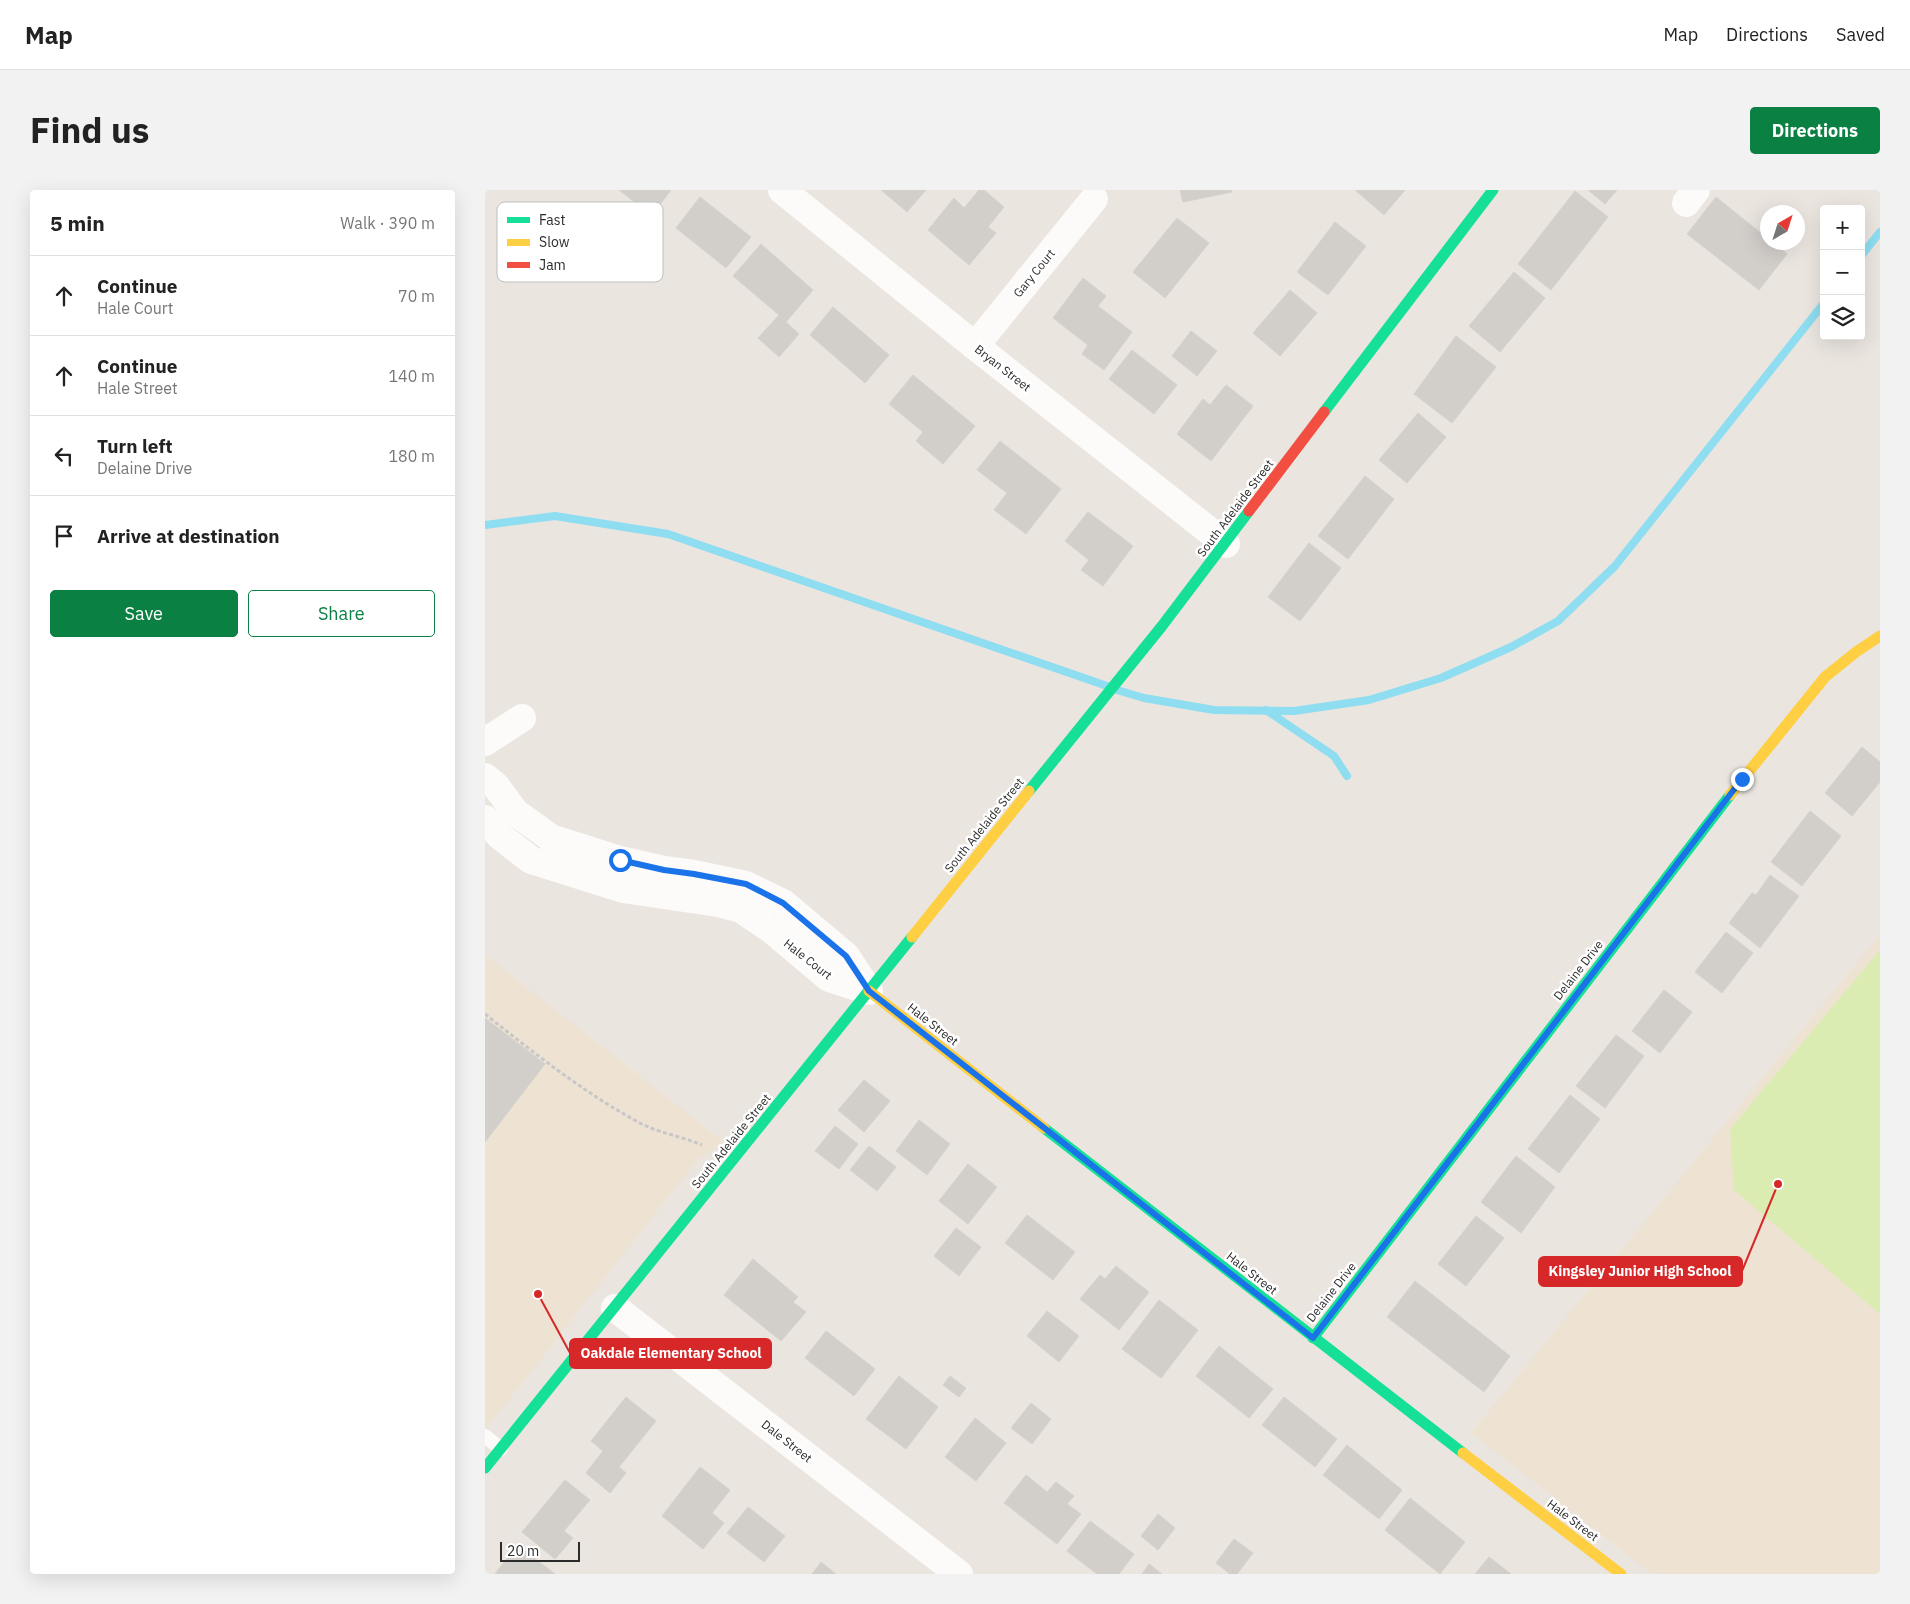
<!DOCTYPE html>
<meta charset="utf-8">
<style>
:root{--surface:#fff;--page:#f2f2f2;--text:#222;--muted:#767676;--line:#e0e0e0;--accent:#0b8043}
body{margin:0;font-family:"IBM Plex Sans",sans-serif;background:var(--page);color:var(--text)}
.controls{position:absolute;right:15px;top:15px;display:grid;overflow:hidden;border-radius:5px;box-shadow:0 5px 20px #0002}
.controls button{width:45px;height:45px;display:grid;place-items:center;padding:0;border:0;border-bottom:1px solid var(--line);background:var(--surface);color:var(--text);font:25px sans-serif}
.compass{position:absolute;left:1275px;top:15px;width:45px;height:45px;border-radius:50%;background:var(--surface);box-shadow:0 5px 20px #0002;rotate:39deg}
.scale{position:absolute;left:15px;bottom:12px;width:80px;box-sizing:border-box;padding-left:5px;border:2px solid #2b2b2b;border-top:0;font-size:14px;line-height:18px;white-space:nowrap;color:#2b2b2b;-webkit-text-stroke:4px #fff;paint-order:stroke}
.stop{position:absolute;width:15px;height:15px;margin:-11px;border:4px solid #1a73e8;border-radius:50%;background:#fff}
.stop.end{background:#1a73e8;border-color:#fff;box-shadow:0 1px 5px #0008}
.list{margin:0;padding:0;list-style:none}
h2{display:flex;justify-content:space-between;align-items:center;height:65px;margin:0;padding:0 20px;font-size:21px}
h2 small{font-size:16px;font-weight:400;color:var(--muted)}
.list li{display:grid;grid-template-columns:32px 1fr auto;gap:15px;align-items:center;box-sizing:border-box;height:80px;padding:0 20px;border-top:1px solid var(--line)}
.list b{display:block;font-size:19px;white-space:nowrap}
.list p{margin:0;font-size:16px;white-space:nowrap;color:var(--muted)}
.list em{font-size:16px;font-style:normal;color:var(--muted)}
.actions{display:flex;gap:10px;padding:15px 20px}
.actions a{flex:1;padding:11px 0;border:1px solid var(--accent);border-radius:5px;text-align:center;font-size:18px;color:var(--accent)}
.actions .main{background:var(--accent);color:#fff}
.icon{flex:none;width:28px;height:28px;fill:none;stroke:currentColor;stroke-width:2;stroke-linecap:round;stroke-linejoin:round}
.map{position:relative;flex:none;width:1395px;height:1384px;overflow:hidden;border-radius:5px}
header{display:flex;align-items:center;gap:30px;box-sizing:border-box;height:70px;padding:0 25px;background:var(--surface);border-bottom:1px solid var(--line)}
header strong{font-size:24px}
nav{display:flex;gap:28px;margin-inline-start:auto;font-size:18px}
.intro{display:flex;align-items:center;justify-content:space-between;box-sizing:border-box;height:120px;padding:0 30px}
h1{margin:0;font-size:35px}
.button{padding:12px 22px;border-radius:5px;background:var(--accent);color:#fff;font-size:18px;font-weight:700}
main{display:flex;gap:30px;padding:0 30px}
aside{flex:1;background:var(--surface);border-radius:5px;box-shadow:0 5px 20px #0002}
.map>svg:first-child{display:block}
.education{fill:#eee3d3}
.pitch{fill:#daecb2}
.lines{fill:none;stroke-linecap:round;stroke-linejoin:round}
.stream{stroke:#8eddf1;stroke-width:8}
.building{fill:#d2cfcb;stroke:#d5d1cb}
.path{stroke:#c8c7c7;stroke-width:3;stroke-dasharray:4 2.5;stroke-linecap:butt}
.lane{stroke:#fcfbfa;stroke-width:14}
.street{stroke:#fcfbfa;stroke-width:28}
.fast{stroke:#16e098;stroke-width:11}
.slow{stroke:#ffcf43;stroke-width:11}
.jam{stroke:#f24e42;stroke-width:11}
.route{stroke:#1a73e8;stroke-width:6}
.labels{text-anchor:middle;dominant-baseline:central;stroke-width:5;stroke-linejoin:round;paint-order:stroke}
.street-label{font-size:12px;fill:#2b2b2b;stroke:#fff}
.key{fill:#fff;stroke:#bfbfbf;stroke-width:1}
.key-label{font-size:14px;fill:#2b2b2b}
.leader{fill:none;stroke:#d62828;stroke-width:2}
.callout-dot{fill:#d62828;stroke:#fff;stroke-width:2}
.callout{fill:#d62828;stroke:#d62828;stroke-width:2}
.callout-label{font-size:14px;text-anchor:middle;font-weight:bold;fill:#fff}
</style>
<header>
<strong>Map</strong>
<nav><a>Map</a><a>Directions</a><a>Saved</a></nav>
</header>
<div class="intro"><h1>Find us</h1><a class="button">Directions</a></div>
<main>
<aside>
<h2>5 min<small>Walk · 390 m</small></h2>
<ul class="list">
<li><svg class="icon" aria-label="ahead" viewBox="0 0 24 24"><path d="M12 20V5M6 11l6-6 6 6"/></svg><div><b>Continue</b><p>Hale Court</p></div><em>70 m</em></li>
<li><svg class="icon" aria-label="ahead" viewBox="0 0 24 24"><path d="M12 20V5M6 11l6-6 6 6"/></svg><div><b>Continue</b><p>Hale Street</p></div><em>140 m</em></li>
<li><svg class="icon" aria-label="left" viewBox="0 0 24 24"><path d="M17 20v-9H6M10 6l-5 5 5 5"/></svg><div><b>Turn left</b><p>Delaine Drive</p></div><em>180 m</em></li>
<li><svg class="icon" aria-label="arrive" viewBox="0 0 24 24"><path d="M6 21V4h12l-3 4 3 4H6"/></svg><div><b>Arrive at destination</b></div></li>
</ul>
<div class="actions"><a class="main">Save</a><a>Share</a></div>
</aside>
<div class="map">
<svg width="1395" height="1384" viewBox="0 0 1395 1384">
<rect width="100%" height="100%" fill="#eae5df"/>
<!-- education -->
<g class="education">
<polygon points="1395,745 1395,1384 1167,1384 986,1243"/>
<polygon points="0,765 238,951 217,968 214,968 0,1240"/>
</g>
<!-- pitch -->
<polygon class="pitch" points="1395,760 1395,1124 1249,1000 1245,939"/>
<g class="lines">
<!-- stream -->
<g class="stream">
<polyline points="1376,66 1395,42"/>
<polyline points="0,335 70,326 183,344 622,496"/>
<polyline points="632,500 659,508 729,520 809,521 884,510 956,488 1026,457 1073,431 1130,376 1339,113"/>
<polyline points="781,520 849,566 862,586"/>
</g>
</g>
<!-- building -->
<g class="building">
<polygon points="134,0 186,0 167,25"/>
<polygon points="396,0 441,0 422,22"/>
<polygon points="494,0 499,0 519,17 503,37 511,43 484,75 443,40 469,8 479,18"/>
<polygon points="695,0 746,0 747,2 698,12"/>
<polygon points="870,0 920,0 899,25"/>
<polygon points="1103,0 1132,0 1120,14"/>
<polygon points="1090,1 1123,27 1066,100 1033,74"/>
<polygon points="215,7 266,47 241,78 191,38"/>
<polygon points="1231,7 1282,48 1282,52 1288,52 1302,64 1274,100 1202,44"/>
<polygon points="692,28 724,53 680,108 648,82"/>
<polygon points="850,32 881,56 843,105 812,82"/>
<polygon points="276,54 328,100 301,132 314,144 294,167 273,148 294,125 248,86"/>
<polygon points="1029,82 1060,108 1015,162 984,136"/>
<polygon points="598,88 621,106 613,116 647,142 619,180 597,164 603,155 568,128"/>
<polygon points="805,100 832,123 795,166 768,143"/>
<polygon points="348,117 404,165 380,193 325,145"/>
<polygon points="706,141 732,161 712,186 687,166"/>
<polygon points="971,146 1011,177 967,233 929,204"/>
<polygon points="647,160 692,195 669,224 624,189"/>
<polygon points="428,185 490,236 458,274 431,251 438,242 404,214"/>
<polygon points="741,195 768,216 726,271 692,244 718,209 725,215"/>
<polygon points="933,223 961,247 922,293 894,270"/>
<polygon points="515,251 576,299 541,344 509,320 522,303 492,280"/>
<polygon points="880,286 909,309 863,369 833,346"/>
<polygon points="603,322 648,356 618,396 596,380 604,370 580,351"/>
<polygon points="824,353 856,378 815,431 783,407"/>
<polygon points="1377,557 1395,572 1395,592 1367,626 1340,603"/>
<polygon points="1325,621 1356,646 1317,696 1286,672"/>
<polygon points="1285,685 1314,706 1275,758 1244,733 1267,703 1271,705"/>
<polygon points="1241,742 1268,763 1237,803 1210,782"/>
<polygon points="1179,800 1207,822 1175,863 1147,841"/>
<polygon points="0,828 60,874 0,952"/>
<polygon points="1131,845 1159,866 1120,918 1091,896"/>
<polygon points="379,890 405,911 379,942 353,920"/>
<polygon points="1085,905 1115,929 1074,983 1043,959"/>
<polygon points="434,930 465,954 442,985 411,961"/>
<polygon points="350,936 373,954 354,979 330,961"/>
<polygon points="384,956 411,977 392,1001 365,980"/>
<polygon points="1031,966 1070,997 1036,1043 996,1012"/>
<polygon points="483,974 512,997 483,1034 454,1011"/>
<polygon points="542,1025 590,1062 568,1090 520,1053"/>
<polygon points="991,1026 1019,1048 981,1096 953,1074"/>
<polygon points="471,1038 496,1057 474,1086 449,1066"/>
<polygon points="268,1069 313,1107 308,1112 321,1122 296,1151 239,1105"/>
<polygon points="631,1076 664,1102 634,1140 595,1109 615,1085 620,1089"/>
<polygon points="930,1091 1025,1166 999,1202 902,1127"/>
<polygon points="674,1110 713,1140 676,1188 637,1159"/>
<polygon points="562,1121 594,1146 574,1172 542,1146"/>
<polygon points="341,1141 390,1179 369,1206 320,1168"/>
<polygon points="734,1156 788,1199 764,1228 711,1186"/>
<polygon points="414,1186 453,1217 421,1259 381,1229"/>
<polygon points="465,1186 481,1198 474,1207 458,1195"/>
<polygon points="141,1207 171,1231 134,1277 141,1283 125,1303 101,1283 118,1261 106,1251"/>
<polygon points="799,1207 852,1249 830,1277 777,1235"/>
<polygon points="546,1213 566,1229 547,1254 526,1238"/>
<polygon points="490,1228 521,1253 491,1291 460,1267"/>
<polygon points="862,1255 917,1300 894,1329 838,1285"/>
<polygon points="215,1277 245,1300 227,1323 239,1333 218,1359 177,1326"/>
<polygon points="541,1285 562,1302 571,1292 589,1306 582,1314 596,1324 572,1354 519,1313"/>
<polygon points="80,1290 105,1310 79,1341 88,1348 70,1369 37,1342"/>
<polygon points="925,1308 980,1352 955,1384 900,1340"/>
<polygon points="263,1317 300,1346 279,1372 242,1343"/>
<polygon points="673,1324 690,1338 673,1360 656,1346"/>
<polygon points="605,1331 649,1364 634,1384 612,1384 582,1361"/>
<polygon points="749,1349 768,1363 752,1384 745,1384 731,1373"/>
<polygon points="32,1355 70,1384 10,1384"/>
<polygon points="1004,1367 1026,1384 990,1384"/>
<polygon points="336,1372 351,1384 327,1384"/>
<polygon points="664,1374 677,1384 657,1384"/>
</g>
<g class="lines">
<!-- path -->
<path class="path" d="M0 824C49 863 98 902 153 932 173 943 196 946 217 955"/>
<!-- lane -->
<polyline class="lane" points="0,1246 16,1259"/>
<!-- street -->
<g class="street">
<polyline points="297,0 490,156 741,354"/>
<polyline points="1201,13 1211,0"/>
<polyline points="490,156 609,9"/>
<polyline points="0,552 37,528"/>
<polyline points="0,587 11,596 30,622 66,648 135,670 179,680 209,684 261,695 298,713 361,766 384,801 344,788 287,740 256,719 233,713 138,699 46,670 15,646 0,629"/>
<polyline points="130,1118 474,1384"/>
</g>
<!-- fast -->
<g class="fast">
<polyline points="839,222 1008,0"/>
<polyline points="544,601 677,436 764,321"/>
<polyline points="559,938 978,1263"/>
<polyline points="828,1148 1245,605"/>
<polyline points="0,1278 427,747"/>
</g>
<!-- slow -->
<g class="slow">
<polyline points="1245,605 1340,487 1371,462 1395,446"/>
<polyline points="427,747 544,601"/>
<polyline points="384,801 559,938"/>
<polyline points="978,1263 1136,1384"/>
</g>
<!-- jam -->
<polyline class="jam" points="764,321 839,222"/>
</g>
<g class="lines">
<!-- route -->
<polyline class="route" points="135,670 179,680 209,684 261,694 298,713 361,766 384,801 828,1148 1257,589"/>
</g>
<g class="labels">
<!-- street labels -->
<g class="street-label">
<text transform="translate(549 83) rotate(-51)">Gary Court</text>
<text transform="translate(518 178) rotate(38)">Bryan Street</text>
<text transform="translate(750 318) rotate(-53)">South Adelaide Street</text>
<text transform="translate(499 635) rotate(-51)">South Adelaide Street</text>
<text transform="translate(323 769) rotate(38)">Hale Court</text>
<text transform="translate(1093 780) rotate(-52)">Delaine Drive</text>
<text transform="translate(448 834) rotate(38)">Hale Street</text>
<text transform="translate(246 951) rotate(-51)">South Adelaide Street</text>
<text transform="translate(767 1083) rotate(38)">Hale Street</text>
<text transform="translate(846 1102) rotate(-52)">Delaine Drive</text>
<text transform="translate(302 1251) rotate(38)">Dale Street</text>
<text transform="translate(1088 1330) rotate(37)">Hale Street</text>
</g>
</g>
<!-- legend -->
<rect x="12" y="12" width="166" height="80" rx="8" class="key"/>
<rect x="22" y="27" width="23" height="6" fill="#16e098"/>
<rect x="22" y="49" width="23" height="7" fill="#ffcf43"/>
<rect x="22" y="72" width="23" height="6" fill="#f24e42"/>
<g class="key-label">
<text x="54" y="35">Fast</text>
<text x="54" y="57">Slow</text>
<text x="54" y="80">Jam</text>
</g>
<!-- callouts -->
<path class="leader" d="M1293 994L1257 1081M53 1104L85 1163"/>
<g class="callout-dot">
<circle cx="1293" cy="994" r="5"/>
<circle cx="53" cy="1104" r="5"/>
</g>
<g class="callout">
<rect x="1054" y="1067" width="203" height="29" rx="5"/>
<rect x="85" y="1149" width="201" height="29" rx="5"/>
</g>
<g class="callout-label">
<text x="1155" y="1086">Kingsley Junior High School</text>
<text x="186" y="1168">Oakdale Elementary School</text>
</g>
</svg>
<div class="controls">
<button>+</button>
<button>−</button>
<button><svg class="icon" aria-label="layers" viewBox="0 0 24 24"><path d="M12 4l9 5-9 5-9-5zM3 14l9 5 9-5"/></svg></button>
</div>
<svg class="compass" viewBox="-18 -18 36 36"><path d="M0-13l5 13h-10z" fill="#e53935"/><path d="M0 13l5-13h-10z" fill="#767676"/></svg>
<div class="scale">20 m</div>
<div class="stop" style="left:135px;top:670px"></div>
<div class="stop end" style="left:1257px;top:589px"></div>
</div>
</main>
